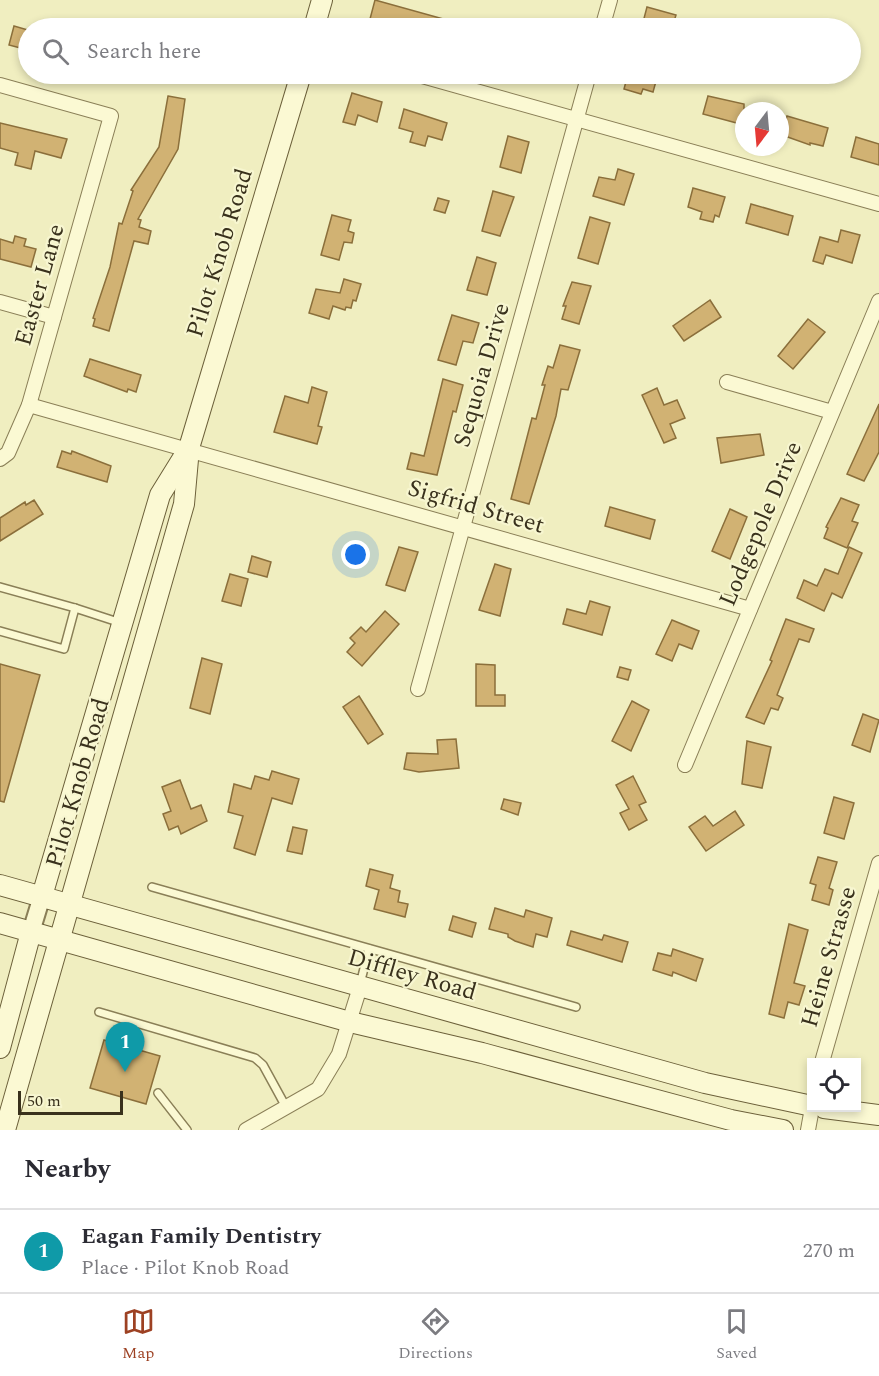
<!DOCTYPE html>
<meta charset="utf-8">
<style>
:root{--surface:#fff;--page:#f2f2f3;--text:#2b2b33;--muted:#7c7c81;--line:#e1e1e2;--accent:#9d4123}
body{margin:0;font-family:Spectral,serif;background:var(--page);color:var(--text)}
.controls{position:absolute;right:18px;bottom:18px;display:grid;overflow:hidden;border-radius:0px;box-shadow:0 3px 9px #0003}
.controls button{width:54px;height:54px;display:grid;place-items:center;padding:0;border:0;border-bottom:2px solid var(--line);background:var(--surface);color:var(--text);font:30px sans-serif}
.compass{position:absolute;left:735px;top:102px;width:54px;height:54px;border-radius:50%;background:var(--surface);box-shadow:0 3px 9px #0003;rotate:196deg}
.scale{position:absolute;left:18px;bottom:15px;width:105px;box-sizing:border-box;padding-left:6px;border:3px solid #39311c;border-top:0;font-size:16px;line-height:21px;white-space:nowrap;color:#39311c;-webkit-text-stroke:4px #f7f6d0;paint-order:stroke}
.you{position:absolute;left:356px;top:555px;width:21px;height:21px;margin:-15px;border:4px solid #fff;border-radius:50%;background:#1a73e8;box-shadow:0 0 0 9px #1a73e833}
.badge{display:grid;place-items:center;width:39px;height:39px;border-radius:50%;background:var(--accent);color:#fff;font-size:20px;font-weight:700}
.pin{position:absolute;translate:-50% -50px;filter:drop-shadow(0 2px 3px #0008)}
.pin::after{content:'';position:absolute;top:32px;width:21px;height:18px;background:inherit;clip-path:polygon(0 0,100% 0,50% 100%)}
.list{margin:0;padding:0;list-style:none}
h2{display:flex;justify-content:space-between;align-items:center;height:78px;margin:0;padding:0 24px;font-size:26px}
h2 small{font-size:20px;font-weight:400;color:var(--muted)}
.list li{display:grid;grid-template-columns:39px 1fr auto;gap:18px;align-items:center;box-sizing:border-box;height:84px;padding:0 24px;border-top:2px solid var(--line)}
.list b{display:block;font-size:22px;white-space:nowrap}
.list p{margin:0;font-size:20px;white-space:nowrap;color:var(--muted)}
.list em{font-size:20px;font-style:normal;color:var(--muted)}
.icon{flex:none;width:33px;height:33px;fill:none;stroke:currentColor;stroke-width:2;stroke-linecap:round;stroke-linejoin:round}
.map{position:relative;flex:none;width:879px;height:1130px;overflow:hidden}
.search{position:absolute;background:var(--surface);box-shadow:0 3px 9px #0003;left:18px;right:18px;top:18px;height:66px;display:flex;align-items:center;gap:15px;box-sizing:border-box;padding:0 21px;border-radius:33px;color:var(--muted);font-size:22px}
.sheet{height:162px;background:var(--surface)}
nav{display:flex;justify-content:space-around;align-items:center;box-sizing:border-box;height:84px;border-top:2px solid var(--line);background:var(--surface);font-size:16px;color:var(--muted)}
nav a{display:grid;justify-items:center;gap:3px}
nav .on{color:var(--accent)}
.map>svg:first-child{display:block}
.building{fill:#d1b273;stroke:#8b6f3b;stroke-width:1.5}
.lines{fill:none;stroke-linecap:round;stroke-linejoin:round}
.service-casing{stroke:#8a7f57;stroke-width:10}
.minor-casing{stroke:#8a7f57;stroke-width:16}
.tertiary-casing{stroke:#8a7f57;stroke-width:20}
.secondary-casing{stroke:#6c603a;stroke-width:22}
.service{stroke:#fbf9d3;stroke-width:7}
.minor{stroke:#fbf9d3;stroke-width:14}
.tertiary{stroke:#fbf9d3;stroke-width:16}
.secondary{stroke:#fbf9d3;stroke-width:20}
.labels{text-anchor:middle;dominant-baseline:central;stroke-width:4.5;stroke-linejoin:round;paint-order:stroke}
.street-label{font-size:24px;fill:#39311c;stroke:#f7f6d0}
</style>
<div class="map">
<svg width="879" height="1130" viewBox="0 0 879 1130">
<rect width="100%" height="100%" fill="#f0eec0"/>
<!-- building -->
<g class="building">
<polygon points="375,0 465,25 464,28 404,28 370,19"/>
<polygon points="647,7 676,15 672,28 642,26"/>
<polygon points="14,26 28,30 28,50 9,45"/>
<polygon points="628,74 658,74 653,92 643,89 641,94 624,89"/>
<polygon points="352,93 382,102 377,122 358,115 355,125 343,122"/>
<polygon points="168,96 185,99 178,149 138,219 141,220 139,227 151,231 148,244 134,241 109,331 93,326 95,319 93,318 110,267 119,223 122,224 133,191 131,190 159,147"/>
<polygon points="708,96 744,104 744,125 703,114"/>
<polygon points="404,109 447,123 442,140 428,136 425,146 410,142 413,132 399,128"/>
<polygon points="787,116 828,128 823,146 810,143 810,145 782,135"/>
<polygon points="0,123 67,139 61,158 35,151 31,169 15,165 18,153 0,148"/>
<polygon points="508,136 529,142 521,173 500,167"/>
<polygon points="856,137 879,144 879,165 851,157"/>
<polygon points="618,169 634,174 624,205 593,196 599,177 615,180"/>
<polygon points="693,188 725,197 719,217 715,215 713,222 700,219 702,212 688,207"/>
<polygon points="493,191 514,197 500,236 482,231"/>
<polygon points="438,198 449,201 445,213 434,210"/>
<polygon points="751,204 793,216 788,235 746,223"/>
<polygon points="332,215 351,220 348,231 354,233 352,243 344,242 339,260 321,255"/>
<polygon points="590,217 610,223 598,264 578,258"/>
<polygon points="841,230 860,235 852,263 826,255 823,264 813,261 820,237 838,242"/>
<polygon points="15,236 26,239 24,246 36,249 31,267 0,259 0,239 13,243"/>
<polygon points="477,257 496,263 487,295 467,290"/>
<polygon points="344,279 361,284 356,301 353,300 351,308 346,307 345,310 333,306 329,319 309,313 316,289 340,293"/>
<polygon points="572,282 591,286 579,324 562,319 566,306 563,306"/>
<polygon points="710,300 721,317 684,341 673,326"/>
<polygon points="452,315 479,323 473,343 463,341 456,365 438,360"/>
<polygon points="808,319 825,332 793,369 778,356"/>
<polygon points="560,345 580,350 568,390 561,389 556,416 529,504 511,499 532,418 536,419 545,385 542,385 548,366 553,368"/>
<polygon points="90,359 141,375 136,392 128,389 127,392 84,376"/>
<polygon points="443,379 463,385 456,412 453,411 437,475 407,469 411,453 424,456"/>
<polygon points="312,387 327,392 318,426 322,427 317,444 274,432 285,396 308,403"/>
<polygon points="657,388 664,405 677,400 685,418 670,424 676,438 664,443 642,395"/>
<polygon points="879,404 879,452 864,481 847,474"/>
<polygon points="760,434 764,455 721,463 717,438"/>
<polygon points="62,451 71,454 72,451 111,466 107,482 57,467"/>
<polygon points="841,498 859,505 852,521 858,523 847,548 824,538 828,528 826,527"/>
<polygon points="34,500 43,514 0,541 0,518 25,502 26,505"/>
<polygon points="610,507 655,520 650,539 605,526"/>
<polygon points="730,509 747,517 730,559 712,551"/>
<polygon points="399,547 418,552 405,591 386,585"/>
<polygon points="849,547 862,553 842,598 832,593 824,611 797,598 804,580 817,586 825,569 838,574"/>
<polygon points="252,556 271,562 267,577 248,572"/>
<polygon points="495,564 511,569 500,616 479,610"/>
<polygon points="230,574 248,579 241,606 222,601"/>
<polygon points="590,601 610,607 602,635 563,624 567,609 586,614"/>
<polygon points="385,611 399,624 362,666 347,652 355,643 350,638 361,627 366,632"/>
<polygon points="786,619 814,629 809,642 799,639 777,695 783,698 778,710 771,708 764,724 746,717 772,661 770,660"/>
<polygon points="672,620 699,631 692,649 679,644 672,661 656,654"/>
<polygon points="202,658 222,664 210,714 190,708"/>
<polygon points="0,664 40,675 4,802 0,801"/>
<polygon points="476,664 495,665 495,695 505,695 505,706 476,706"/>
<polygon points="620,667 631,670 628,680 617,677"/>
<polygon points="359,696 383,734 368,744 343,707"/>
<polygon points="632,701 649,710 631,751 612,741"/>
<polygon points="863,714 879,720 870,752 852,745"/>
<polygon points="456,739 459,768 419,772 404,769 407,753 438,754 437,740"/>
<polygon points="747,741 771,747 762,788 742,784"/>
<polygon points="272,771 299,779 292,804 272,798 255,855 234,848 243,816 228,812 234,784 251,789 255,776 269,780"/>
<polygon points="633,776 646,802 639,805 647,820 629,830 620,813 629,809 616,785"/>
<polygon points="180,780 191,809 201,805 207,821 181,834 178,826 169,830 163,814 171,811 162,787"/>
<polygon points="834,797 854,803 844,839 824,833"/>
<polygon points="504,799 521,803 518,815 501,809"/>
<polygon points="735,811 744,825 706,851 689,827 705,816 713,826"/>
<polygon points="293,827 307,830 302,854 287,851"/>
<polygon points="818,857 837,862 829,888 833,890 829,905 812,900 816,885 810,883"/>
<polygon points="370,869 393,875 390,888 400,891 398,902 408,904 405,917 374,909 379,890 366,886"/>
<polygon points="495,908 524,917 526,910 552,918 547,937 536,934 533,947 515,941 508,937 508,934 489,929"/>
<polygon points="453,916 476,923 472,937 449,930"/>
<polygon points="789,924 808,930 794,983 805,986 799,1005 788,1002 784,1018 769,1014"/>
<polygon points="571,931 602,940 604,935 628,942 622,962 567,945"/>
<polygon points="673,949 703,959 696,981 673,972 672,976 653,970 658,953 671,956"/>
<polygon points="104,1040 160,1056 146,1104 90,1088"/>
</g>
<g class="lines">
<!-- service casing -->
<g class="service-casing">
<g id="service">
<polyline points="0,587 75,608"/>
<polyline points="0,631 64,649 75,608 121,623"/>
<polyline points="152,887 576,1007"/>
<polyline points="360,984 369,949"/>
<polyline points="99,1012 255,1058 263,1065 286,1107"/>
<polyline points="158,1093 187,1130"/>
</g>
</g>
<!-- minor casing -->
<g class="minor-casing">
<g id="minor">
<polyline points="602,28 610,0"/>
<polyline points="415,74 879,204"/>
<polyline points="0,85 111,116 29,405 8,453 0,459"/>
<polyline points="0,302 54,317"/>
<polyline points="727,382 832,412"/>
<polyline points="29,405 750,609"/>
<polyline points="418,689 589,74"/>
<polyline points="685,765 879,301"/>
<polyline points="822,1062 879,863"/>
<polyline points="246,1130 318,1089 339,1054 360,987"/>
<polyline points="808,1130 812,1108"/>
</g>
</g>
<!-- tertiary casing -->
<g class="tertiary-casing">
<polyline id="tertiary" points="31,932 42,896"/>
</g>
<!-- secondary casing -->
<g class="secondary-casing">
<g id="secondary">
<polyline points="314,28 322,0"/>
<polyline points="0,885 705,1083 812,1106"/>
<polyline points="42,896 160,495 186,453"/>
<polyline points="0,923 350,1022 482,1053 731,1120 783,1130"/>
<polyline points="0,1048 31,932"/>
<polyline points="824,1108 879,1115"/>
<polyline points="5,1130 184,504 189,448 301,74"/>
</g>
</g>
<!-- service -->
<use href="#service" class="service"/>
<!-- minor -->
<use href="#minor" class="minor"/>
<!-- tertiary -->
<use href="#tertiary" class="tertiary"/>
<!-- secondary -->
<use href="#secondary" class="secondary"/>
</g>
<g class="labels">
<!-- street labels -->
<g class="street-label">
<text transform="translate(220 253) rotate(-73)">Pilot Knob Road</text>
<text transform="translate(40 285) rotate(-74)">Easter Lane</text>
<text transform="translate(482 375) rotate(-74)">Sequoia Drive</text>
<text transform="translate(476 507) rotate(16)">Sigfrid Street</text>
<text transform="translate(761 524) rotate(-67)">Lodgepole Drive</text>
<text transform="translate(78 783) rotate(-74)">Pilot Knob Road</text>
<text transform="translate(829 957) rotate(-74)">Heine Strasse</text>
<text transform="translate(412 975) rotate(16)">Diffley Road</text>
</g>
</g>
</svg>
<div class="controls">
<button><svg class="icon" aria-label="locate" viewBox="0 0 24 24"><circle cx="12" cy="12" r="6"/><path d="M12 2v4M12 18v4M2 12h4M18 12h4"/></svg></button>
</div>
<svg class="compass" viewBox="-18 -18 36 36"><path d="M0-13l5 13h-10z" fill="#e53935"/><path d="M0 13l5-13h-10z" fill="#7c7c81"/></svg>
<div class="scale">50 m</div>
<div class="you"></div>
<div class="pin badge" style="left:125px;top:1072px;background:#0f9aa8">1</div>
<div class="search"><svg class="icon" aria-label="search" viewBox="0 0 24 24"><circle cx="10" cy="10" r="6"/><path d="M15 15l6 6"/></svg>Search here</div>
</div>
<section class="sheet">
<h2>Nearby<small></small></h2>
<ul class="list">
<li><span class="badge" style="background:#0f9aa8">1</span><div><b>Eagan Family Dentistry</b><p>Place · Pilot Knob Road</p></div><em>270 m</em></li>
</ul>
</section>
<nav>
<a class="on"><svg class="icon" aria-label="map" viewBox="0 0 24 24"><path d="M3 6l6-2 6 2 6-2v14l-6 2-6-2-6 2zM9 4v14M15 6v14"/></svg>Map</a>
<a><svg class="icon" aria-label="directions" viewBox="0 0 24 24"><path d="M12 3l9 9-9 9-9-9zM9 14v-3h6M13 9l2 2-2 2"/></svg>Directions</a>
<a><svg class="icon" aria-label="saved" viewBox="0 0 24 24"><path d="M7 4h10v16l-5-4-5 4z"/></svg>Saved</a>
</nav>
